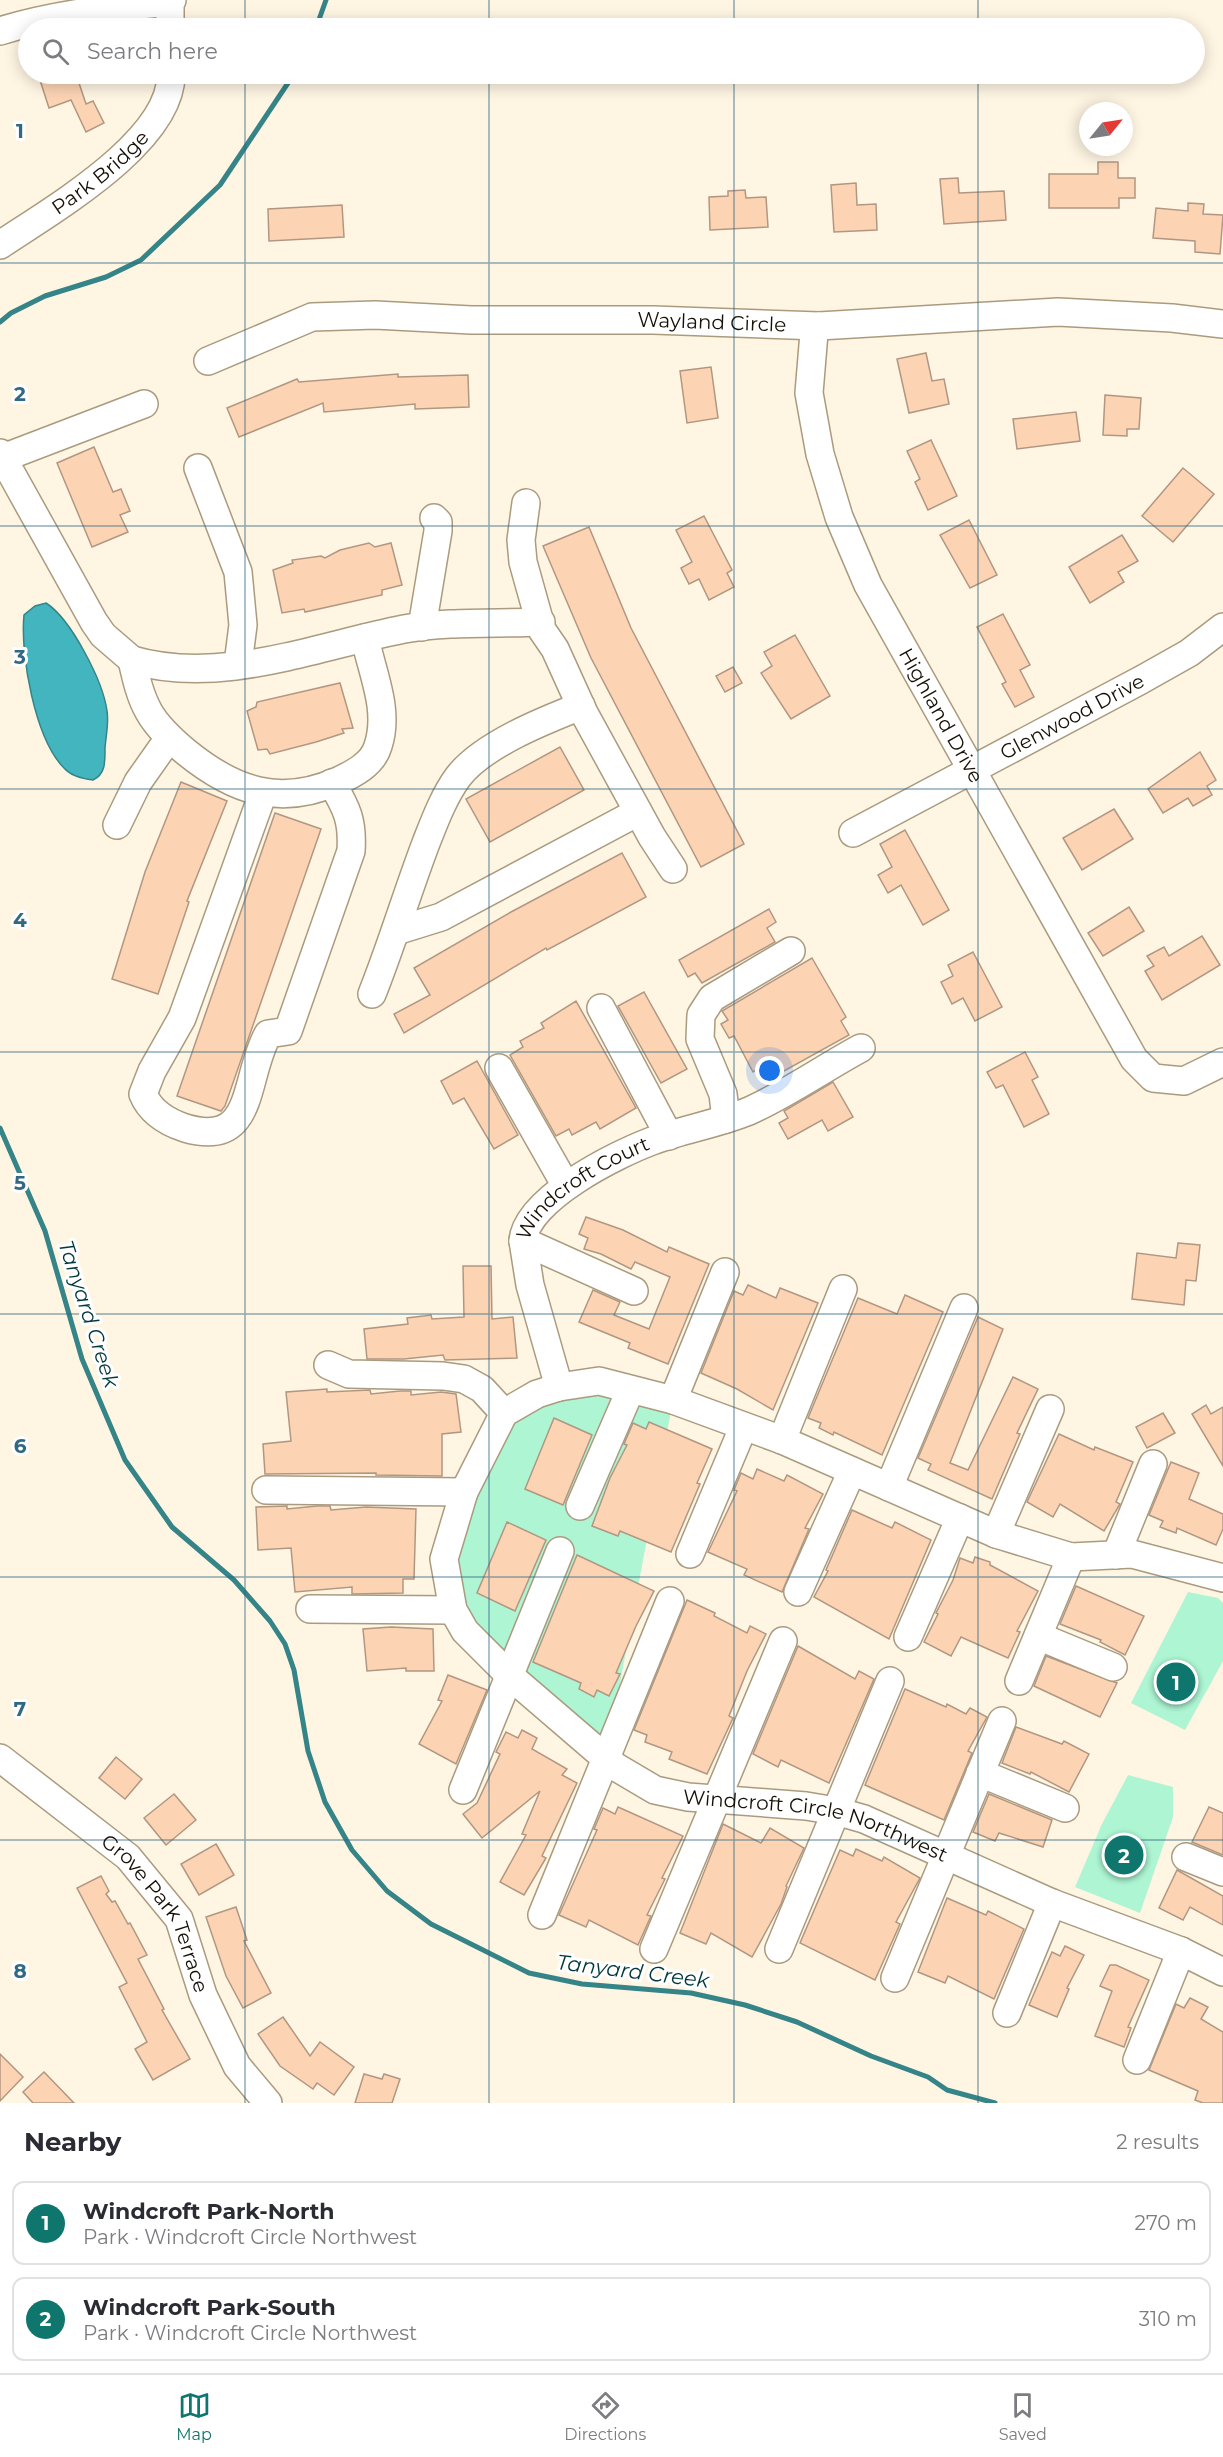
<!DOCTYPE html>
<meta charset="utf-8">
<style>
:root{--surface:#fff;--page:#f2f2f3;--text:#2b2b33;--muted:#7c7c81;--line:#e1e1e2;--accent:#0f766e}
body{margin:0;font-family:Montserrat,sans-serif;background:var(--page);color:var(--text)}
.compass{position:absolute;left:1079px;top:102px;width:54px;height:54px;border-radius:50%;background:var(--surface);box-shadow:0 3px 15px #0003;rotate:60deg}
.you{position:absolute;left:770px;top:1071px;width:21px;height:21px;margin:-15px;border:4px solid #fff;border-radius:50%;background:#1a73e8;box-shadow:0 0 0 9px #1a73e833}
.badge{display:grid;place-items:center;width:39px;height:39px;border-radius:50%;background:var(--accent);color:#fff;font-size:20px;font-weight:700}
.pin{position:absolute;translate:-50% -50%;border:3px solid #fff;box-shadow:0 2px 6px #0006}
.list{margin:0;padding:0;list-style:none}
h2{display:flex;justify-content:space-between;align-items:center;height:78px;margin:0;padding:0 24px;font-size:26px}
h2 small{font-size:20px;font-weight:400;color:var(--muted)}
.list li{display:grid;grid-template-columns:39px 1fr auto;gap:18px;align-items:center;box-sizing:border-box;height:84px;margin:0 12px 12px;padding:0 12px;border:2px solid var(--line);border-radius:12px}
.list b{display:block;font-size:22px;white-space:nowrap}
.list p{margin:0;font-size:20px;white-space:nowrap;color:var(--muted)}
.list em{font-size:20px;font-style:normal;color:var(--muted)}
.icon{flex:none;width:33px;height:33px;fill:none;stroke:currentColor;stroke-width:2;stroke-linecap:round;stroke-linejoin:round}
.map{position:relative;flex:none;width:1223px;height:2103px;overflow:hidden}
.search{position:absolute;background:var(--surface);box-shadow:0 3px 15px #0003;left:18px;right:18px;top:18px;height:66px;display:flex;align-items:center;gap:15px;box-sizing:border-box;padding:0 21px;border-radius:33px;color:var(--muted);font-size:22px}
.sheet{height:270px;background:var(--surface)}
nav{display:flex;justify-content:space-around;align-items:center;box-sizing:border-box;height:84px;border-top:2px solid var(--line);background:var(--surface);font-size:16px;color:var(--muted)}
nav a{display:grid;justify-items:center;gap:3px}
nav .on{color:var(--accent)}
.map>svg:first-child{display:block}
.green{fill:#adf5d3}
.water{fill:#42b5be;stroke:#358487;stroke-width:1.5}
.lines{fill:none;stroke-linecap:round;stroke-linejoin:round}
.stream{stroke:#358487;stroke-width:5}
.building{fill:#fcd4b4;stroke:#b19782;stroke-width:1.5}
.minor-casing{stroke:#aa9b7f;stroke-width:30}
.minor{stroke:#fff;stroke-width:27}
.grid{fill:none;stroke:#316883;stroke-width:1.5;stroke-opacity:0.55}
.labels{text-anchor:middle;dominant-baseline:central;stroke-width:6;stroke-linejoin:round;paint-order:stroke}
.street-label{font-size:20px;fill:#161107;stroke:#fff}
.water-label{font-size:21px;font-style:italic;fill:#00383c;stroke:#fff}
.grid-label{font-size:20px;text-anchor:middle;font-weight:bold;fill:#316883;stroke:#fff;stroke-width:6;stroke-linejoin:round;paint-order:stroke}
</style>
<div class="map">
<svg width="1223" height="2103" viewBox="0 0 1223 2103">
<rect width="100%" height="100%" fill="#fff5e3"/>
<!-- green -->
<g class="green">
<polygon points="559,1387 673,1400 606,1758 453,1610 464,1492 504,1413"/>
<polygon points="1188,1592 1218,1598 1223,1603 1223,1661 1185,1730 1131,1703"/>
<polygon points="1128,1775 1173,1787 1173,1817 1140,1913 1075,1887 1102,1824"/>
</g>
<!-- water -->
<path class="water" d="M46 603C71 619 103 681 107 711 109 722 106 736 105 748 105 761 106 774 93 780 84 779 71 776 64 768 35 739 20 655 24 615L35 606Z"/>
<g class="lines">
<!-- stream -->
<g class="stream">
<polyline points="316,28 326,0"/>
<polyline points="0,322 11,313 45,296 106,277 141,260 220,185 294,74"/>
<polyline points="0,1128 45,1231 82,1359 125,1460 172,1527 234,1580 270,1621 285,1644 294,1670 308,1751 325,1802 352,1850 387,1891 431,1924 529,1973 582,1984 691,1993 745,2005 797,2022 871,2056 928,2077 947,2090 995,2103"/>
</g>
</g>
<!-- building -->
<g class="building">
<polygon points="38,74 76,74 86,104 93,101 104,123 86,132 71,100 49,108"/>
<polygon points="1098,162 1118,162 1118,178 1135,178 1135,198 1119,198 1119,208 1049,208 1049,174 1098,174"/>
<polygon points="958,178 959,193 1004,191 1006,220 944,224 940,179"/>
<polygon points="856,183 857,205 876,204 877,230 834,232 831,185"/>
<polygon points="745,190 746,198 766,197 768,227 710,230 709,197 728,196 728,191"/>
<polygon points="1188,203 1204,204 1203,214 1223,215 1220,254 1195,252 1195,241 1153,238 1156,208 1188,211"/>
<polygon points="342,205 344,237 269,241 268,209"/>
<polygon points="926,353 932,381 944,379 949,404 909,413 897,359"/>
<polygon points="711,367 718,418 687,423 680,371"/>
<polygon points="398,374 398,377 468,375 469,407 415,409 415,404 324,412 323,403 239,437 227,408 297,379 299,382"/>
<polygon points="1105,395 1141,398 1139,429 1127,429 1127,436 1103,435"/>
<polygon points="1076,412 1080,441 1017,449 1013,419"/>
<polygon points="931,440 957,496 928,510 915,482 920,479 907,451"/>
<polygon points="94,447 113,492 121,489 130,511 120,515 128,532 92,547 57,463"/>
<polygon points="1183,468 1214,494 1173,542 1142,516"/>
<polygon points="704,516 732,570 727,573 734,587 709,600 699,579 689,584 681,568 692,562 676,530"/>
<polygon points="969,520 997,575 970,588 940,535"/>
<polygon points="589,527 631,628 744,844 701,867 591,658 543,546"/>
<polygon points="1122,535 1138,561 1118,572 1124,582 1090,603 1069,567"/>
<polygon points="369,543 375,547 391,543 402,585 382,590 382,595 305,612 304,609 282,613 273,570 293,563 292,560 321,556 325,558 340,550"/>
<polygon points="1003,614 1030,665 1020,670 1034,697 1015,707 1002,684 1006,682 977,627"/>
<polygon points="795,635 830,696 791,719 761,673 772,666 764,652"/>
<polygon points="733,667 742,683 725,692 716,676"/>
<polygon points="340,683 353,728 342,729 344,733 316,742 270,754 267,749 258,750 247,711 256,707 257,702"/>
<polygon points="560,747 584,790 490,842 466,799"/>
<polygon points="1200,752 1216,780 1207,786 1212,795 1193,806 1188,798 1163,813 1148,789"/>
<polygon points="181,782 227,801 187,901 189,902 158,994 112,979 145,872"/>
<polygon points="1114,809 1133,839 1082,870 1063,838"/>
<polygon points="275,813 321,829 225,1106 221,1111 177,1096"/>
<polygon points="905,830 949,910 923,925 901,885 888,893 878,875 892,867 880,844"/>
<polygon points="622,853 646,897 547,950 546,948 404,1033 394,1014 430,995 414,968 511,912"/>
<polygon points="1129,907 1144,931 1103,956 1088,933"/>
<polygon points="769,909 776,922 767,928 775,942 702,983 695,973 688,977 679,960"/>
<polygon points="1202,936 1220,965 1162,1000 1145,971 1154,966 1147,956 1164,947 1169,956"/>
<polygon points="973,952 1002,1007 975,1021 963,998 952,1004 941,982 953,976 948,965"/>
<polygon points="812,958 846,1017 841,1021 849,1035 766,1081 759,1068 753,1072 734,1036 729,1038 721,1024 728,1020 722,1011"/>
<polygon points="644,992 687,1069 661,1083 618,1006"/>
<polygon points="576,1001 636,1108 600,1129 596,1122 572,1135 569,1129 556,1136 510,1055 523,1047 520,1041 544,1028 541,1023"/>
<polygon points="1025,1052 1038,1077 1032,1080 1049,1114 1024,1127 1003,1085 996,1088 987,1072"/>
<polygon points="477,1061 518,1135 494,1149 464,1098 453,1104 441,1081"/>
<polygon points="833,1082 853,1117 828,1131 822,1120 788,1139 779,1123 788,1118 784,1111"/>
<polygon points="586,1217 623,1230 667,1252 669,1247 709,1264 668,1364 628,1348 630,1343 579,1322 593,1290 620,1302 614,1315 649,1329 670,1277 635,1262 631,1269 601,1254 584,1249 588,1238 579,1234"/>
<polygon points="1178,1243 1200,1245 1196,1281 1186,1280 1184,1305 1132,1299 1137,1253 1176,1258"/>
<polygon points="463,1266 491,1266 492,1319 513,1317 517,1358 445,1360 443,1355 404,1359 367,1359 364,1329 408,1324 407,1318 431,1315 432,1319 464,1317"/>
<polygon points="748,1285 776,1298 780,1288 818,1303 773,1410 737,1389 701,1373 734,1291 743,1295"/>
<polygon points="905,1295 943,1312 882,1455 834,1432 833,1435 819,1428 821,1423 808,1418 858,1298 897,1314"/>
<polygon points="978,1317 1003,1329 950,1463 968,1470 1013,1377 1038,1389 1017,1433 1020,1434 992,1499 928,1470 931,1464 918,1458"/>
<polygon points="327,1389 327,1392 370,1390 371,1394 400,1391 411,1391 411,1395 441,1392 456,1394 461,1432 442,1434 442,1476 376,1475 376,1473 265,1474 263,1444 291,1441 286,1392"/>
<polygon points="1206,1405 1211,1414 1223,1407 1223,1466 1192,1414"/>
<polygon points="1163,1413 1175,1433 1147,1448 1136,1427"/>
<polygon points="554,1418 592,1435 563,1505 525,1489"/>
<polygon points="649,1422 712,1449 697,1483 700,1484 671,1552 620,1531 618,1536 592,1526 610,1478 627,1445 624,1444 633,1423 646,1429"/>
<polygon points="1059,1434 1094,1450 1095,1447 1133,1462 1116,1502 1120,1504 1104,1531 1060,1504 1053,1517 1027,1502"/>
<polygon points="1171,1462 1199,1473 1189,1499 1223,1514 1223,1529 1216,1545 1177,1528 1176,1533 1160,1527 1163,1521 1149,1515"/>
<polygon points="757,1469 784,1481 787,1475 823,1494 805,1528 809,1529 782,1592 744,1575 747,1569 708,1552 737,1491 734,1490 741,1473 753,1479"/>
<polygon points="287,1506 287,1509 317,1506 330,1506 331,1510 366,1507 416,1509 414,1579 403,1579 403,1593 352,1594 352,1587 295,1592 291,1548 258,1550 256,1507"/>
<polygon points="852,1510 892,1528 895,1522 931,1540 889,1639 814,1597 828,1571 826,1570"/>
<polygon points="507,1522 546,1540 515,1611 477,1593"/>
<polygon points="577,1555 654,1591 636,1626 616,1673 620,1674 609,1696 597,1690 594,1697 579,1689 581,1683 533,1662"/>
<polygon points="975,1557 990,1562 990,1565 1038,1591 1017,1631 1020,1632 1008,1658 961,1637 951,1656 924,1642 938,1614 936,1613 953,1580 960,1558 973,1563"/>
<polygon points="1076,1586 1144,1616 1125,1655 1100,1642 1101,1640 1060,1624"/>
<polygon points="687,1600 715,1613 714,1616 747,1633 750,1626 766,1634 747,1671 729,1716 733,1718 707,1774 669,1759 672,1752 645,1742 647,1735 634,1730"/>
<polygon points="391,1627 433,1629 434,1671 406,1671 406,1668 367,1671 363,1629"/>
<polygon points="798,1646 855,1679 859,1671 874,1679 829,1783 781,1760 778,1767 753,1754"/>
<polygon points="1046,1656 1117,1683 1100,1717 1034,1686"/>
<polygon points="448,1675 487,1690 456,1764 419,1744 442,1701 438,1700"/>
<polygon points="905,1689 946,1707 947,1704 966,1714 970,1708 987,1717 968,1751 972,1753 944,1820 865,1785"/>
<polygon points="1016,1727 1062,1744 1064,1741 1089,1754 1069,1792 1031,1772 1030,1774 1002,1763"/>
<polygon points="522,1730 537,1738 532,1749 567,1769 562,1775 577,1783 542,1856 546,1858 524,1895 500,1882 526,1835 522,1834 540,1791 482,1838 463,1814 477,1803 500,1754 496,1752 506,1732 518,1738"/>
<polygon points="116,1757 142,1779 125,1799 99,1778"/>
<polygon points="174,1794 196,1820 166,1845 144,1818"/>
<polygon points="989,1794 1052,1820 1043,1847 999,1833 995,1841 973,1832"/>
<polygon points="618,1807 683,1836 662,1878 665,1879 647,1915 651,1916 638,1945 589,1920 586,1927 559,1915 597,1830 594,1829 603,1808 615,1814"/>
<polygon points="1209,1807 1223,1813 1223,1855 1192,1842"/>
<polygon points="723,1824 761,1843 770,1828 804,1848 786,1886 787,1887 781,1904 752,1957 711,1933 706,1944 680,1933"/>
<polygon points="216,1844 234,1875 199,1895 181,1864"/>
<polygon points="856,1849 882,1861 884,1857 920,1878 896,1922 900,1924 875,1980 800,1943 840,1850 853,1856"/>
<polygon points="1177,1870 1223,1896 1223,1925 1190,1907 1183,1920 1159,1908"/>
<polygon points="101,1876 109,1891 106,1894 112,1902 115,1901 128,1924 130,1923 147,1955 138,1959 164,2009 162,2010 190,2059 153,2080 135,2049 147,2042 119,1987 127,1983 77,1888"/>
<polygon points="947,1898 986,1915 988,1911 1024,1929 994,1999 948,1976 945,1983 918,1972"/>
<polygon points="236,1907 247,1940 244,1941 271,1993 243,2008 226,1976 206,1917"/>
<polygon points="1065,1946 1084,1955 1067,1988 1069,1989 1057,2017 1029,2005 1052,1952 1060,1956"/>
<polygon points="1110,1965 1116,1965 1149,1980 1128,2027 1131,2028 1124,2047 1095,2036 1112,1991 1100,1986"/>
<polygon points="1190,1998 1208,2007 1201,2019 1223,2032 1223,2103 1203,2103 1195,2100 1198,2091 1149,2070 1176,2004 1184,2008"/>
<polygon points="283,2017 310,2056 320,2042 354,2067 334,2095 317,2083 313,2089 280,2066 258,2034"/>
<polygon points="0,2054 23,2077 0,2101"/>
<polygon points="44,2072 74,2103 33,2103 23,2092"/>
<polygon points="364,2074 382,2079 384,2074 400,2079 392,2103 355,2103"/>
</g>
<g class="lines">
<!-- minor casing -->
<g class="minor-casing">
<g id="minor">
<polyline points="170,2 170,28"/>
<path d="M0 31C55 14 113 8 170 2L172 0"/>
<path id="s1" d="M0 245C50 211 172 142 171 74"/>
<path id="s2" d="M819 326 814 333 809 393 820 454 839 517 868 585 1134 1059 1153 1078 1184 1081 1223 1062"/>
<path id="s3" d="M208 361 312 317 375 315 471 320H653L819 326 1058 312 1172 318 1223 324"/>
<polyline points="0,453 94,622 103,635 132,660"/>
<polyline points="3,458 144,404"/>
<polyline points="198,468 238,572 243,625 238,664"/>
<polyline points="526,503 521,540 523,562 542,630 555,649 584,713 652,837 673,869"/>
<polyline points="422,627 438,531 438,522 434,518"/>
<path d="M132 660C136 678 140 696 149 712 158 728 173 741 186 752 234 791 280 807 338 781 353 774 373 764 378 746 390 710 372 673 365 638"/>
<path d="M132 660C221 686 317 646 404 629 448 621 496 624 541 622"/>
<path d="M263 793 182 1018 152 1071 143 1094C150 1111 167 1122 185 1128 256 1149 243 1079 268 1034L288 1031 351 851C353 821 347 809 332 783"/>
<polyline points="117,825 138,782 169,738"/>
<path id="s4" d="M853 833 1141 680 1189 653 1223 627"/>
<polyline points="396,931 441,917 638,812"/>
<path d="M372 994C392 944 407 893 426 843 435 820 444 796 458 777 482 745 545 720 581 706"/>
<polyline points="601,1008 669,1136"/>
<polyline points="499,1068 566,1186"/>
<polyline points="726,1119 723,1094 700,1039 701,1015 712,998 791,951"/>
<polyline points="523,1241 634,1291"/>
<polyline points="328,1365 349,1374 443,1376 464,1379 482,1389 504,1413"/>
<path id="s5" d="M559 1387 530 1285 523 1241C526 1199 617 1154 652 1141 684 1129 717 1124 749 1111 787 1094 824 1068 861 1048"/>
<polyline points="673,1400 725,1272"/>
<polyline points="782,1440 843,1289"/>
<polyline points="889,1487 964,1308"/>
<polyline points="266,1490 464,1492"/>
<polyline points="580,1506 630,1391"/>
<polyline points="996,1534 1050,1409"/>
<polyline points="690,1554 743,1428"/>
<polyline points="1116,1555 1153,1464"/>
<path id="s6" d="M1223 1578 1132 1554 1071 1557 996 1534 782 1440 673 1400 599 1381 559 1387 537 1394 504 1413 464 1492 444 1559 453 1610 465 1631 510 1676 616 1767 655 1790 688 1797 806 1806 836 1811 864 1819 1052 1903 1181 1951 1223 1972"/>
<polyline points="798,1592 852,1471"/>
<polyline points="310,1609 453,1610"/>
<polyline points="1038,1636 1113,1667"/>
<polyline points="908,1637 960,1518"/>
<polyline points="1019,1681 1071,1557"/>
<path id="s7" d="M0 1758 128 1857 179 1919 203 1995 237 2066 268 2103"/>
<polyline points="980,1773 1065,1808"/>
<polyline points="463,1790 560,1551"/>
<polyline points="1186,1857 1223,1872"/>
<polyline points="542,1915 670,1601"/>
<polyline points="654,1949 783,1641"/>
<polyline points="779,1949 890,1681"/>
<polyline points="895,1978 1002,1721"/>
<polyline points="1007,2013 1052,1903"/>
<polyline points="1137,2060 1181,1951"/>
</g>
</g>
<!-- minor -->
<use href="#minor" class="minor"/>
</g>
<!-- grid -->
<path class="grid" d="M245 0V28M489 0V28M734 0V28M978 0V28M245 74V2103M489 74V2103M734 74V2103M978 74V2103M0 263H1223M0 526H1223M0 789H1223M0 1052H1223M0 1314H1223M0 1577H1223M0 1840H1223"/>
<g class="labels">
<!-- street labels -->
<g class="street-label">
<text stroke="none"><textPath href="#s1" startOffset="124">Park Bridge</textPath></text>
<text stroke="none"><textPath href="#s3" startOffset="513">Wayland Circle</textPath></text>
<text stroke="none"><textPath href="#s2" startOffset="420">Highland Drive</textPath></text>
<text stroke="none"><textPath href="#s4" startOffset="248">Glenwood Drive</textPath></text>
<text stroke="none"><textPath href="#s5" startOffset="234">Windcroft Court</textPath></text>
<text stroke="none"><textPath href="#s6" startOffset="1410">Windcroft Circle Northwest</textPath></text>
<text stroke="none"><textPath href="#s7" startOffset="225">Grove Park Terrace</textPath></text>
</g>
<!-- water labels -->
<g class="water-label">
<text transform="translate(89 1314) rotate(72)">Tanyard Creek</text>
<text transform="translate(633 1971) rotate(7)">Tanyard Creek</text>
</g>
</g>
<g class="grid-label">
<text x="20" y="138">1</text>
<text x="20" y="401">2</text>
<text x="20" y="664">3</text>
<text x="20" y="927">4</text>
<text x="20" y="1190">5</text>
<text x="20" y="1453">6</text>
<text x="20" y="1716">7</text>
<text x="20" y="1978">8</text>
</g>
</svg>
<svg class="compass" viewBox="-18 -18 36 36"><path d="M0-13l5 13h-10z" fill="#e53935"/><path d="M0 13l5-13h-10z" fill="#7c7c81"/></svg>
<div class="you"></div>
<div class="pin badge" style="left:1176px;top:1682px">1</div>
<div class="pin badge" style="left:1124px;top:1855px">2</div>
<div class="search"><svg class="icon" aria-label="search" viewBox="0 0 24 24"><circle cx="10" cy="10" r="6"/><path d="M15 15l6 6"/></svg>Search here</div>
</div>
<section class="sheet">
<h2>Nearby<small>2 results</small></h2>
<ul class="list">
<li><span class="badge">1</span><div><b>Windcroft Park-North</b><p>Park · Windcroft Circle Northwest</p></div><em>270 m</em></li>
<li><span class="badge">2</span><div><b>Windcroft Park-South</b><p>Park · Windcroft Circle Northwest</p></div><em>310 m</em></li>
</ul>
</section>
<nav>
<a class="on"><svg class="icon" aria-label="map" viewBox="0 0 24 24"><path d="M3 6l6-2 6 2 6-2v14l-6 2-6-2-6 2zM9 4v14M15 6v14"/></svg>Map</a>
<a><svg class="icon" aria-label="directions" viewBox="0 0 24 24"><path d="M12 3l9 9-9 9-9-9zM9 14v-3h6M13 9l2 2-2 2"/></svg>Directions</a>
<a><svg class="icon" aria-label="saved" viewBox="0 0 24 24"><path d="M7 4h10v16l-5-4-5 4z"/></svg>Saved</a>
</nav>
